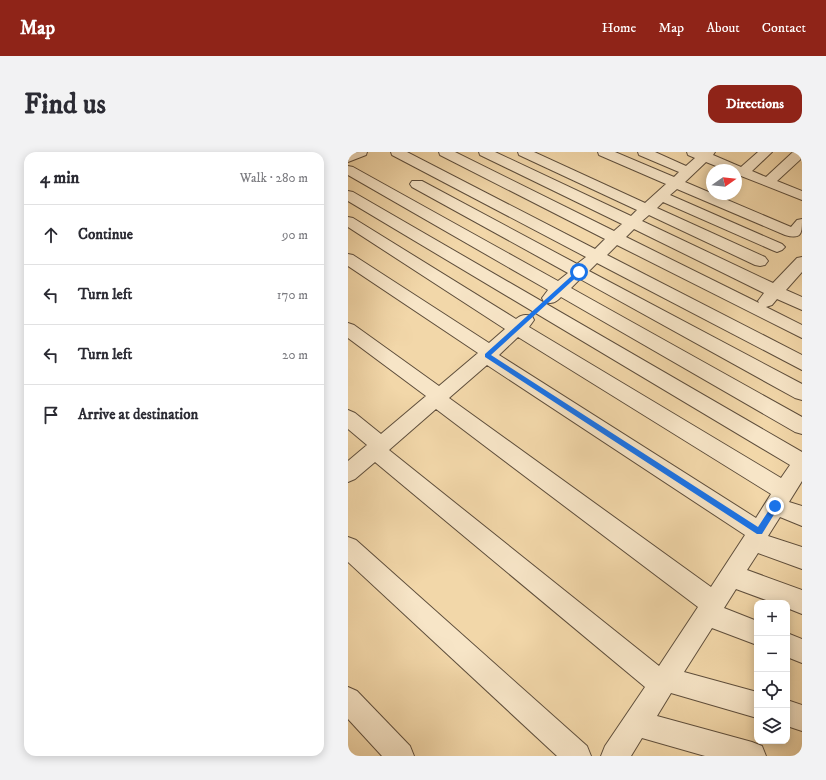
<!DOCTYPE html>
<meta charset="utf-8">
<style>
:root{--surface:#fff;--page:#f2f2f3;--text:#2b2b33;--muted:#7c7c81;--line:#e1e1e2;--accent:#8f2418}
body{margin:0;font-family:"IM FELL DW Pica",serif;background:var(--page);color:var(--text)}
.controls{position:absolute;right:12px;bottom:12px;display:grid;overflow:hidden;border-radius:8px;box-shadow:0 2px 10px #0003}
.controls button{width:36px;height:36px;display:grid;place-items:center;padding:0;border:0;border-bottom:1px solid var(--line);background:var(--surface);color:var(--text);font:20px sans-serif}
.compass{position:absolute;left:358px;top:12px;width:36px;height:36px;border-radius:50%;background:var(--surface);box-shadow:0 2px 10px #0003;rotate:76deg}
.stop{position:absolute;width:12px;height:12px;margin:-9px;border:3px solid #1a73e8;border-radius:50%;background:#fff}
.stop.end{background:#1a73e8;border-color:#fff;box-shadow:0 1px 4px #0008}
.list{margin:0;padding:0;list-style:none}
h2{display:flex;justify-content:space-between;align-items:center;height:52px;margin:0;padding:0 16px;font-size:17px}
h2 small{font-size:13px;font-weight:400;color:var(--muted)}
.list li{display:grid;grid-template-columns:26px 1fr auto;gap:12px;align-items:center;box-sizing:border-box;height:60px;padding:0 16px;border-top:1px solid var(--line)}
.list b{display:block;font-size:15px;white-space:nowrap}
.list em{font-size:13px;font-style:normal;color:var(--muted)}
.icon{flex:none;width:22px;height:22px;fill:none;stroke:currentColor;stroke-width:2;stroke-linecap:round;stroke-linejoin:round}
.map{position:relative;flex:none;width:454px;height:604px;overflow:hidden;border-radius:12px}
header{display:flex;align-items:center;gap:24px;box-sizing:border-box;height:56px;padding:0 20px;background:var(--accent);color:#fff}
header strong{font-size:19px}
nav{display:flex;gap:22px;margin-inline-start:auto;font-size:14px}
.intro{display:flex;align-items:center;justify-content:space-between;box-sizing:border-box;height:96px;padding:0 24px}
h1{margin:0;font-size:28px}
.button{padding:10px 18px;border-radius:12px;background:var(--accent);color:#fff;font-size:14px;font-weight:700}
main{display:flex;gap:24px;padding:0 24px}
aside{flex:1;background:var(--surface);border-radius:12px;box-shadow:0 2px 10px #0003}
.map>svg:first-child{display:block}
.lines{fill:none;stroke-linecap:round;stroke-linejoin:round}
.minor-casing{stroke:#5e4e3c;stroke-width:2}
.minor{fill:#f7e5c7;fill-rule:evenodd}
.route{fill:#1a73e8}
</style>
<header>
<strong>Map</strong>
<nav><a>Home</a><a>Map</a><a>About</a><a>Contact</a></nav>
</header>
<div class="intro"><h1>Find us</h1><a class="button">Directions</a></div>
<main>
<aside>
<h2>4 min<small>Walk · 280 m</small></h2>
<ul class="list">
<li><svg class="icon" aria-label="ahead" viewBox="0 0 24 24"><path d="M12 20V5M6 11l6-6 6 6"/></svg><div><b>Continue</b></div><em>90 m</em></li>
<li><svg class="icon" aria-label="left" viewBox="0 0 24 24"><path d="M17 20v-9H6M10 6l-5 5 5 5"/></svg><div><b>Turn left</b></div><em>170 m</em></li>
<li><svg class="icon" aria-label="left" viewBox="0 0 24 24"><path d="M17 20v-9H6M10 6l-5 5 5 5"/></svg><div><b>Turn left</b></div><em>20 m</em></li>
<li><svg class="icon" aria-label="arrive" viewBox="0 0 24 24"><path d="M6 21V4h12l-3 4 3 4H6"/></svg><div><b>Arrive at destination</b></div></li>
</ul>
</aside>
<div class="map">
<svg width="454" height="604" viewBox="0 0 454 604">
<rect width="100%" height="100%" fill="#f2d7a9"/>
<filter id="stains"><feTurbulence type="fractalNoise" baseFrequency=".005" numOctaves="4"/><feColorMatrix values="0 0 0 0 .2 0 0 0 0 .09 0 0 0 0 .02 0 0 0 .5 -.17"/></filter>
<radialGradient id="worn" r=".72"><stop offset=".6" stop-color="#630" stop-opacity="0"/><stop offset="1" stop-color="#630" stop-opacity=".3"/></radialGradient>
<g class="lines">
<!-- minor casing -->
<g class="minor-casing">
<g id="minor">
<polygon points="3,0 19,0 18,3 0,10 0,1"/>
<path d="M43 0H59L247 97 257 87 92 3 91 0H107L266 79 274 72 132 3 131 0H147L283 64 289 58 171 3 170 0H186L297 51 318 32 251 3 250 0H267L326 25 331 20 291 3 290 0H307L338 14 347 6 340 3 339 0H367L365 3 393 15 410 0H424L404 19 418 25 445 0H454V6L429 29 454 39V48L388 22V18H378L358 10 337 30 443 75 449 68 454 67C454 81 454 88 437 83L329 37 322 43 434 92 437 95 434 98 429 100 424 98 315 50 309 56 417 105 420 109 417 113 412 114 407 113 301 63 294 69 425 131 449 106 454 105V120L438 138 454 145V158L429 147 424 153 418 155 454 173V186L269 93 259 103 454 203V218L249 111 241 119 454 232V248L447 246 232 127 223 136 454 265V282L447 280 213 145C207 151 204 152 196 150L194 146 200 138 0 23V14L5 15 210 129 220 121 64 35 62 32 64 29H74L229 112 238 105 44 3ZM286 77 416 141 410 149 411 151 278 85Z"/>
<path d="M0 39 5 40 454 300V329L441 350 454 354V374L432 365 420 384 454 395V417L410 401 399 418 454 438V462L439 456V451H426L388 437 376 456 409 469V493L364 476 336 520 409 540V566L323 541 309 564 404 590 414 594 418 604H357L294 586 283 604H253L257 594 297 535 27 310 7 327 0 330V309L19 293 0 277V258L7 261 33 282 78 244 0 186V171L6 173 91 234 130 201 0 114V102L5 103 141 191 157 177 0 75V65L5 66 168 167C173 163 177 162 184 164L186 168 181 175 433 326 442 313 0 49ZM170 185 423 342 408 366 151 203ZM139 213 397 383 363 435 101 246ZM88 257 350 455 311 514 41 298Z"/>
<polygon points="0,385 8,388 239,594 243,604 209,604 0,410"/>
<polygon points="439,481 454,487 454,511 439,505"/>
<polygon points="0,535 9,539 62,594 66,604 34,604 0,567"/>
<polygon points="439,548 454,553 454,579 439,574"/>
</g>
</g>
<!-- minor -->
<use href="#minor" class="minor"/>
</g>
<!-- route -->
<polygon class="route" points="229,119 234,120 143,203 410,375 425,352 430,352 430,356 414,382 409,382 137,205 137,202"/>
<rect width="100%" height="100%" filter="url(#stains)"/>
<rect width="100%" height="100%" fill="url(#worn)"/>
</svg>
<div class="controls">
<button>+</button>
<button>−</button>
<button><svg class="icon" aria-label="locate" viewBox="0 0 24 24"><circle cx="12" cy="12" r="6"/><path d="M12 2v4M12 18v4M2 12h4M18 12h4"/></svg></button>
<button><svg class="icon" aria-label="layers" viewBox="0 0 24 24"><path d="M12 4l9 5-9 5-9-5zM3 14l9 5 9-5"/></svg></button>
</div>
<svg class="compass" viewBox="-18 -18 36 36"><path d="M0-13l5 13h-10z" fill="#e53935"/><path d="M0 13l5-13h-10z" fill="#7c7c81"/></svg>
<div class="stop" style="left:231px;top:120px"></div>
<div class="stop end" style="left:427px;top:354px"></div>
</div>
</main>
